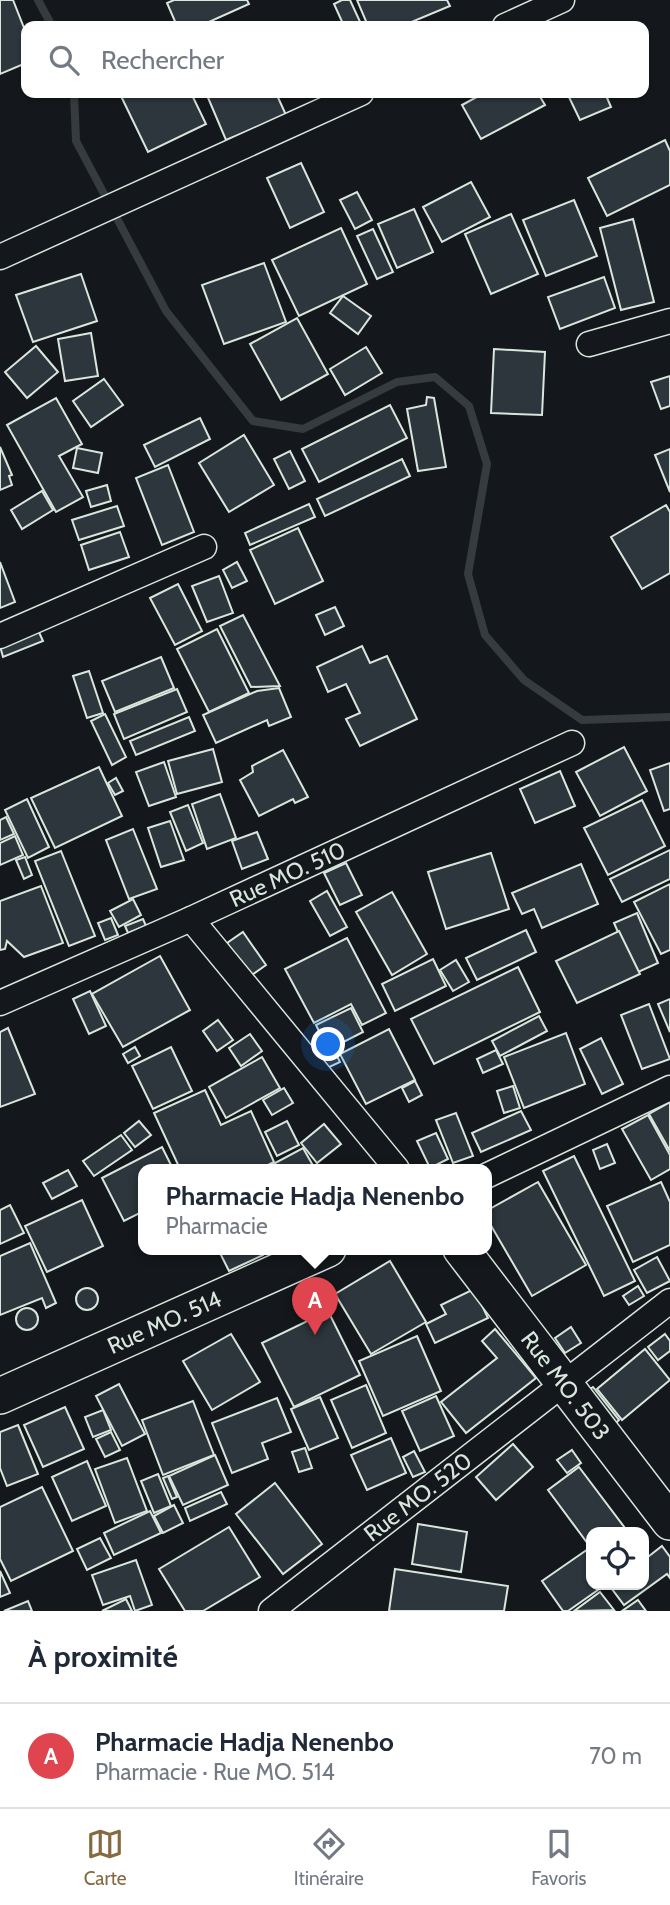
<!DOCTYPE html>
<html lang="fr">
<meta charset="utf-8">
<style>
:root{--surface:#fff;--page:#f6f6f7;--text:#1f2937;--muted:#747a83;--line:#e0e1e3;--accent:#846941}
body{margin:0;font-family:Cabin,sans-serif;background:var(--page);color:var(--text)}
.controls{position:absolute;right:21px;bottom:21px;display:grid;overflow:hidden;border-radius:14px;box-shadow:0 2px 5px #0004}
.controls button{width:63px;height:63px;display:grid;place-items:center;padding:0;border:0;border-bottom:2px solid var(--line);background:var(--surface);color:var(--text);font:35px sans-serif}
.you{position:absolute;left:329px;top:1045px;width:24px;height:24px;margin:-18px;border:5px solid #fff;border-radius:50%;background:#1a73e8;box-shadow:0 0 0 10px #1a73e833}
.badge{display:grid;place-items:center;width:46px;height:46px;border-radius:50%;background:var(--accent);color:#fff;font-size:23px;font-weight:700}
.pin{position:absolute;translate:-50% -58px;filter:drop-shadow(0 2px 4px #0008)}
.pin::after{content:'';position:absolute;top:37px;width:24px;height:21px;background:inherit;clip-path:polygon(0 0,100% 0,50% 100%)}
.popup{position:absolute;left:138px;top:1164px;width:354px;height:91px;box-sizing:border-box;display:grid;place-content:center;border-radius:14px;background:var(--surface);filter:drop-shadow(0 2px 5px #0005);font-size:23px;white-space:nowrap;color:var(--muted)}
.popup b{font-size:26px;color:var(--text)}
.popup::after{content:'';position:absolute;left:50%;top:100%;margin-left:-14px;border:14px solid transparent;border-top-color:var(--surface)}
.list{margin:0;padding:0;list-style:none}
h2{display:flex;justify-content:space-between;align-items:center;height:91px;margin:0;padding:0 28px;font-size:30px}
h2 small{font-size:23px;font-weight:400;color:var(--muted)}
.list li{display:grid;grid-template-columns:46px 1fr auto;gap:21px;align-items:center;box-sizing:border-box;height:105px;padding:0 28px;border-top:2px solid var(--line)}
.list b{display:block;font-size:26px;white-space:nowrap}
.list p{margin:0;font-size:23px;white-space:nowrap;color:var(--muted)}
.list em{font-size:23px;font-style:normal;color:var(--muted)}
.icon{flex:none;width:38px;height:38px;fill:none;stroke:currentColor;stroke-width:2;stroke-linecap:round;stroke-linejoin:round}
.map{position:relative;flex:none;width:670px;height:1611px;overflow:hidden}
.search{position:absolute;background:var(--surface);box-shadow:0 2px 5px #0004;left:21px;right:21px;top:21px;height:77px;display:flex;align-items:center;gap:18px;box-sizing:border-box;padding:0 24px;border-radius:14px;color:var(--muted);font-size:26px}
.sheet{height:196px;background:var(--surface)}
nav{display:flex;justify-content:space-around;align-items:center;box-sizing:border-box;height:98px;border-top:2px solid var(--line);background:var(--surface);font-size:19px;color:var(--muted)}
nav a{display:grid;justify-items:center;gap:4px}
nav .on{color:var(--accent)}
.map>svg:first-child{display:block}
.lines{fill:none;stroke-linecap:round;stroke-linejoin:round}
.stream{stroke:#363b3e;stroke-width:8}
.building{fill:#2c363c;stroke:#d8e6dc;stroke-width:2}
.street-casing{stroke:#d8e6dc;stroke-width:27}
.secondary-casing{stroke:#d8e6dc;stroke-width:38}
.street{stroke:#14181c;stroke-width:24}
.secondary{stroke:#14181c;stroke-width:35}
.labels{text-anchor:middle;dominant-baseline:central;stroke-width:5;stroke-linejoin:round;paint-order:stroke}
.street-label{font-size:23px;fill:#d8e6dc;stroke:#14181c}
</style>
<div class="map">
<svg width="670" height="1611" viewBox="0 0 670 1611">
<rect width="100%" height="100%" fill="#14181c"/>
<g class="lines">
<!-- stream -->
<g class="stream">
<polyline points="38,0 52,26"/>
<polyline points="74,93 76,141 166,311 253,421 303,429 397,382 435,377 469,406 487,464 468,574 485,635 524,680 582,720 670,717"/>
</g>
</g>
<!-- building -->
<g class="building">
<polygon points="0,0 13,0 26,33 26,63 0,74"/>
<polygon points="174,0 247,0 249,4 200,26 177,26 167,3"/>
<polygon points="342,0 350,0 362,26 344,26 334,4"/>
<polygon points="357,0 447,0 450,6 402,26 368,26"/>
<polygon points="123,93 191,93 206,124 148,152 120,94"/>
<polygon points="206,93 276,93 286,115 226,140"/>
<polygon points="484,93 538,93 545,105 481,139 462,105"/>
<polygon points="567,93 605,93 611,107 580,120"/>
<polygon points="665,140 670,151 670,185 607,216 588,178"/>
<polygon points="301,163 324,212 290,228 267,178"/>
<polygon points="471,182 490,217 442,242 423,207"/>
<polygon points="357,192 372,220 355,229 340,200"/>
<polygon points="574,200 597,256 546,276 523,220"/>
<polygon points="414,209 433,252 397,268 378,224"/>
<polygon points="511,214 538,274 491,294 465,234"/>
<polygon points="633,219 654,302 621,310 600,228"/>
<polygon points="341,228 367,284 299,316 272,260"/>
<polygon points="373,229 393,272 377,279 357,236"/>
<polygon points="264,263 286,322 224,344 202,285"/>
<polygon points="81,274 97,321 33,342 16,295"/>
<polygon points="604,277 615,308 560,329 548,297"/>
<polygon points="343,296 371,316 358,334 330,313"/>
<polygon points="297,318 328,374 281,400 250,344"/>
<polygon points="91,333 98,376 65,381 58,339"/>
<polygon points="36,346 58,372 27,398 5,372"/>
<polygon points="366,347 382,373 345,395 330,369"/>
<polygon points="494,349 545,352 542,415 491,413"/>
<polygon points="670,376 670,406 661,409 651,382"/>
<polygon points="104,379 123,405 91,427 73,401"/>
<polygon points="427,397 434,398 446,467 418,471 407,409 426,405"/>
<polygon points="56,398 82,444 59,456 83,497 56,512 7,425"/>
<polygon points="390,405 407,438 319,482 302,449"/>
<polygon points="200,418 210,439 155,467 144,445"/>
<polygon points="244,435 274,485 229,512 199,463"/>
<polygon points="0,447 12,475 9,476 12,485 0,490"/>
<polygon points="77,448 102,453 98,473 73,468"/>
<polygon points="670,449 670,492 655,455"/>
<polygon points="290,451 305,481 289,489 274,459"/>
<polygon points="402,459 410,476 325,516 317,499"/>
<polygon points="168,465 194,532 162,545 136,478"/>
<polygon points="107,485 111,501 91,507 86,491"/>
<polygon points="42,491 53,510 22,529 11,510"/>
<polygon points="309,504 315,517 250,545 245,533"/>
<polygon points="666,505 670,512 670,573 642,589 611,537"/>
<polygon points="117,506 124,526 79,540 72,520"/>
<polygon points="298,528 323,581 275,604 250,550"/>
<polygon points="120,532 129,557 89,570 81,545"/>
<polygon points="0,562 15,602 0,608"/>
<polygon points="237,562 247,581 232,588 223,570"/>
<polygon points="219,576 233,613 207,622 192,586"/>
<polygon points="178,584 202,631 175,645 150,598"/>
<polygon points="335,607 344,626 325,635 316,615"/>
<polygon points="243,615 280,686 251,687 220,626"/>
<polygon points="217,629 249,693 209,712 177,649"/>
<polygon points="38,630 43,641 3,657 0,646"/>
<polygon points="362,646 370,663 387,656 417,719 360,746 346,719 360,713 346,684 328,692 317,667"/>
<polygon points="161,657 174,688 115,712 102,681"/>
<polygon points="89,671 103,713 87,718 73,676"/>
<polygon points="279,688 291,717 269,726 267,720 216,743 203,715 257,691"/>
<polygon points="177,689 187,712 124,739 114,714"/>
<polygon points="105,714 126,757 112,765 91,721"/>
<polygon points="189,717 195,731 136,755 130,741"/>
<polygon points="624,747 647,791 600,816 576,772"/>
<polygon points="213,749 222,782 177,794 168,761"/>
<polygon points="283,750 308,797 295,803 293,799 259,816 240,780 253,772 252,766"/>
<polygon points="164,762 176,797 149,806 136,772"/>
<polygon points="670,763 670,809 664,811 650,770"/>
<polygon points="99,767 122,816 55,848 31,798"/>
<polygon points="560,771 575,806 535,823 520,789"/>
<polygon points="116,778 123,791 115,795 108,783"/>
<polygon points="220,794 236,838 207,849 192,804"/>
<polygon points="27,799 49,847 28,858 5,810"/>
<polygon points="642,800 665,846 608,875 584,828"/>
<polygon points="188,805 203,843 186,851 170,812"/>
<polygon points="6,817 14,834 0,840 0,820"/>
<polygon points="170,821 184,860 161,867 148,828"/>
<polygon points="133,829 157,889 129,899 106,840"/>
<polygon points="257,832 268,859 242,869 232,841"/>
<polygon points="15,836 23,855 0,865 0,843"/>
<polygon points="670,850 670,879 622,902 610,879"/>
<polygon points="61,851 95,936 69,946 35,861"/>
<polygon points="491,853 509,909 446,929 428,872"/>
<polygon points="25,857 32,875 24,879 16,860"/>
<polygon points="346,863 362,895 340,905 324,873"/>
<polygon points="581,864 598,904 542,928 534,909 522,914 512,893"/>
<polygon points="670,884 670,950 661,954 634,902"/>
<polygon points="41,886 63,943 24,957 7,941 5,949 0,950 0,901"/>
<polygon points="327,891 347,927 330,936 310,901"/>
<polygon points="392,892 427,954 392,975 356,912"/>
<polygon points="133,899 141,915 119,927 110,911"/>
<polygon points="637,913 658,963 636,973 614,923"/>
<polygon points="111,918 118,935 105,940 98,923"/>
<polygon points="143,919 146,926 128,933 125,926"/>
<polygon points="526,930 536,952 477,980 466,958"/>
<polygon points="619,931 640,974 577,1003 556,961"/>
<polygon points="243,932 266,965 249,977 227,943"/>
<polygon points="347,938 386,1013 362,1025 351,1004 314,1023 285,969"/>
<polygon points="160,956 190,1010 123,1047 92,994"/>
<polygon points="433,959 446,986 395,1011 382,984"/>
<polygon points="456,960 469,982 453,991 440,970"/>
<polygon points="518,967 540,1012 434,1064 411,1019"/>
<polygon points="90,991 106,1026 89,1034 73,999"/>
<polygon points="670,999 670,1032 658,1004"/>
<polygon points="649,1004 670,1059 642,1069 621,1015"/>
<polygon points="351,1008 363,1032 328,1050 316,1025"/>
<polygon points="539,1016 547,1031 500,1056 492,1041"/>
<polygon points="218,1020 233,1040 217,1051 203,1031"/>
<polygon points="8,1028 35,1094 0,1107 0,1032"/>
<polygon points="389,1029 415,1080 366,1104 340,1054"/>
<polygon points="566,1033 585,1084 524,1108 504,1057"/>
<polygon points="250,1034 262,1051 241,1066 229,1048"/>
<polygon points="601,1038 623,1084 602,1094 580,1049"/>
<polygon points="135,1047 140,1056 128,1063 123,1054"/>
<polygon points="171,1047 192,1091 153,1109 132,1066"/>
<polygon points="333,1048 340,1062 323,1070 316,1057"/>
<polygon points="496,1050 503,1064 483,1073 477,1059"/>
<polygon points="262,1057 280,1088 226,1118 209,1087"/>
<polygon points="415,1081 422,1095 409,1102 402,1088"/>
<polygon points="513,1086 520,1108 504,1113 497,1091"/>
<polygon points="284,1088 293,1103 272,1115 263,1100"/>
<polygon points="205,1090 221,1125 251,1111 274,1162 260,1169 180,1169 154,1113"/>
<polygon points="670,1102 670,1151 649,1114"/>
<polygon points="521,1111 531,1130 481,1152 472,1133"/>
<polygon points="456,1113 473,1156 453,1163 436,1120"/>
<polygon points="648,1115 670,1155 670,1169 651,1180 622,1129"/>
<polygon points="139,1121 151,1135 135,1147 124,1133"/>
<polygon points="287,1121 299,1145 277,1156 265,1132"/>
<polygon points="324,1124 341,1144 317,1163 301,1143"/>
<polygon points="436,1133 448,1159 430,1168 417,1141"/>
<polygon points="121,1135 132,1150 94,1176 83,1161"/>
<polygon points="607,1144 615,1163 600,1169 593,1150"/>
<polygon points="162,1147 173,1169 144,1169 144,1211 124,1221 102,1178"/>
<polygon points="303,1148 315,1169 264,1169"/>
<polygon points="574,1156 635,1281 604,1296 543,1171"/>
<polygon points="68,1170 77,1186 52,1199 43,1183"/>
<polygon points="538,1182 586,1265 532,1296 486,1217 486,1211"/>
<polygon points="661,1182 670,1202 670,1245 633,1262 607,1206"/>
<polygon points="82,1200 103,1246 47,1272 25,1226"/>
<polygon points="10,1205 24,1233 0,1244 0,1210"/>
<polygon points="30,1243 56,1303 46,1308 42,1298 0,1315 0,1256"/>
<polygon points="218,1249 260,1249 263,1255 229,1271"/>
<polygon points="657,1257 670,1281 647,1293 634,1270"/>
<polygon points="390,1261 426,1322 371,1354 335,1294"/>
<polygon points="638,1286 644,1296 629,1305 623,1296"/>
<circle cx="87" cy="1299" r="11"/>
<polygon points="474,1289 488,1318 435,1343 426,1324 446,1314 441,1305"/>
<circle cx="27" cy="1319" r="11"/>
<polygon points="328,1311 360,1375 294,1407 262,1343"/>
<polygon points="571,1327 581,1343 565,1353 555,1338"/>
<polygon points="495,1329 536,1378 466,1433 441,1402 497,1358 482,1341"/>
<polygon points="231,1334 260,1382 212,1410 183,1361"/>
<polygon points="665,1334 670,1341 670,1351 658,1360 648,1347"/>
<polygon points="417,1336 441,1391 383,1416 359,1361"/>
<polygon points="645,1349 670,1380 622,1420 597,1389"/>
<polygon points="119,1384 145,1434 122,1446 96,1396"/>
<polygon points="366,1385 386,1433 352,1448 331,1400"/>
<polygon points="593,1387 619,1420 614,1425 587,1391"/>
<polygon points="436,1396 454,1436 420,1451 402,1411"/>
<polygon points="320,1397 338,1438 309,1450 291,1409"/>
<polygon points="277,1398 291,1432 262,1443 268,1459 232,1473 212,1423"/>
<polygon points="193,1401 214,1455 163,1475 142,1420"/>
<polygon points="65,1407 84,1449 43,1467 24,1425"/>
<polygon points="103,1410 111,1430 93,1437 85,1417"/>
<polygon points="18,1425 38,1474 7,1486 0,1468 0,1432"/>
<polygon points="111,1432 120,1450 105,1457 96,1439"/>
<polygon points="391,1438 406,1473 367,1490 351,1455"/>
<polygon points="513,1444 533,1467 496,1500 476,1477"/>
<polygon points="305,1448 312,1468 299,1472 292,1452"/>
<polygon points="572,1450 581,1463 567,1473 557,1460"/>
<polygon points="414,1451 425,1472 413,1477 403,1457"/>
<polygon points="215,1455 228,1485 183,1505 169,1476"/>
<polygon points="127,1458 147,1511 115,1523 95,1469"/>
<polygon points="87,1461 106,1506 72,1521 52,1477"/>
<polygon points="579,1467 628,1532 591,1532 591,1548 548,1490"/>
<polygon points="158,1474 171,1506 154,1513 141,1481"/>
<polygon points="168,1476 177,1497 172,1499 163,1478"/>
<polygon points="275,1483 322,1544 283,1574 236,1514"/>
<polygon points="42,1487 73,1551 11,1581 0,1559 0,1507"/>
<polygon points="221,1492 227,1504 190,1521 185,1508"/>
<polygon points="174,1505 183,1523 163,1533 154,1516"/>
<polygon points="150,1511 161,1533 114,1555 104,1533"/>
<polygon points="418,1524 467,1532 461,1572 412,1564"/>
<polygon points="229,1527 260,1577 203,1611 185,1611 159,1569"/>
<polygon points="100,1538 111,1558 87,1570 77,1549"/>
<polygon points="662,1546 670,1557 670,1578 667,1574 624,1605 609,1585 644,1585 644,1560"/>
<polygon points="588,1549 591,1553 591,1585 605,1585 568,1611 563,1611 542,1581"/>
<polygon points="136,1560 152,1605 135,1611 130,1596 103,1605 92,1575"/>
<polygon points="395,1569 508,1586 504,1611 389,1611"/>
<polygon points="0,1571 10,1593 0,1597"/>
<polygon points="600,1592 614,1610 574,1611"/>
<polygon points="126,1599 132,1611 102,1611"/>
<polygon points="638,1600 646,1611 622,1611"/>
<polygon points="28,1601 32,1611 4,1611"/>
</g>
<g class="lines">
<!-- street casing -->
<g class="street-casing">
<g id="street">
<polyline points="505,26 562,0"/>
<polyline points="0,257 361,93"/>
<polyline points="589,344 670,321"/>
<polyline points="0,636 204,547"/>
<polyline points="191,919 397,1169"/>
<path id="s1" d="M0 1003 191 919 572 743"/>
<polyline points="486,1176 670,1088"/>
<path id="s2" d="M271 1611 670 1301"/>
</g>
</g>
<!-- secondary casing -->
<g class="secondary-casing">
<g id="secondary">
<path id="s3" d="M461 1249 670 1522"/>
<path id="s4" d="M0 1396 328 1249"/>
</g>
</g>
<!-- street -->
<use href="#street" class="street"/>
<!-- secondary -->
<use href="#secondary" class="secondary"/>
</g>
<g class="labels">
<!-- street labels -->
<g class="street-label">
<text stroke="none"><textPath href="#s1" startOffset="315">Rue MO. 510</textPath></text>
<text stroke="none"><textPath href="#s4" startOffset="180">Rue MO. 514</textPath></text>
<text stroke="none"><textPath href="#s3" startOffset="172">Rue MO. 503</textPath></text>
<text stroke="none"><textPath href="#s2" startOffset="186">Rue MO. 520</textPath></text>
</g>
</g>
</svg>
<div class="controls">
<button><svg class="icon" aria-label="locate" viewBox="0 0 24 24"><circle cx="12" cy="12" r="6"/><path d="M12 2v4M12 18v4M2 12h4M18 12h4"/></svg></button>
</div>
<div class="you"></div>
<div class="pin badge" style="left:315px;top:1335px;background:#e0444e">A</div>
<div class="popup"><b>Pharmacie Hadja Nenenbo</b>Pharmacie</div>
<div class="search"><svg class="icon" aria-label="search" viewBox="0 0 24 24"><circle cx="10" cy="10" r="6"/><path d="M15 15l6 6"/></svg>Rechercher</div>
</div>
<section class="sheet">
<h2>À proximité<small></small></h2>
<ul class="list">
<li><span class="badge" style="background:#e0444e">A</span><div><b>Pharmacie Hadja Nenenbo</b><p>Pharmacie · Rue MO. 514</p></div><em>70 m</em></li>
</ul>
</section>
<nav>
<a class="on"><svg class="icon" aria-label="map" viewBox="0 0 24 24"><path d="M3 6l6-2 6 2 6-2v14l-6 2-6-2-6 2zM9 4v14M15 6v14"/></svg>Carte</a>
<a><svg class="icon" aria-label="directions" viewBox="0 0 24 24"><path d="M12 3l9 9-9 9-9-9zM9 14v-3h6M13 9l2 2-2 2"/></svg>Itinéraire</a>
<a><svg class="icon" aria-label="saved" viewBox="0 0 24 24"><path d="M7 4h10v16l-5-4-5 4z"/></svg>Favoris</a>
</nav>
